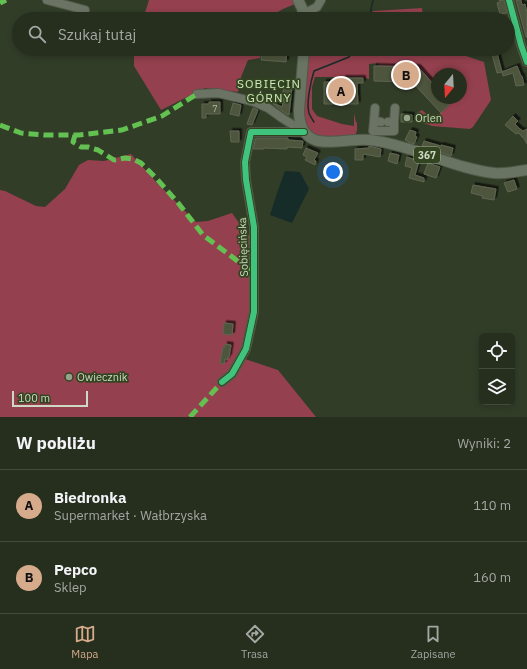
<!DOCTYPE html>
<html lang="pl">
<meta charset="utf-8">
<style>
:root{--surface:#262e1e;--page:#323a2b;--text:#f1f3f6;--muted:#a4a8a4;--line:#424a3c;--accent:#d6ab8b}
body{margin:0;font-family:"IBM Plex Sans",sans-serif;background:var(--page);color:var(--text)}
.controls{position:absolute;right:12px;bottom:12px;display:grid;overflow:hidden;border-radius:6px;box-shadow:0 2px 6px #0003}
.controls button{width:36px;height:36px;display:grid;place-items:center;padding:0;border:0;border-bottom:1px solid var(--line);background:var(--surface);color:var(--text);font:20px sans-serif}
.compass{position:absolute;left:431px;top:68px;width:36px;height:36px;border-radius:50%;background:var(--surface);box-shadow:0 2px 6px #0003;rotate:198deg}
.scale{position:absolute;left:12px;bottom:10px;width:76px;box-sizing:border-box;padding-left:4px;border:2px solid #cdd9c3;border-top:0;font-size:11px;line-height:14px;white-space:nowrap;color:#cdd9c3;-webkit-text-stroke:3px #324520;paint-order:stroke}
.you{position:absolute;left:333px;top:172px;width:14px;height:14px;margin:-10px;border:3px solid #fff;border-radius:50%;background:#1a73e8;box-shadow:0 0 0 6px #1a73e833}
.badge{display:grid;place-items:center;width:26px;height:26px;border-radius:50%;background:var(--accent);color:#111;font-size:13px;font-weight:700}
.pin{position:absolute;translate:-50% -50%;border:2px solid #fff;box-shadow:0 1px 4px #0006}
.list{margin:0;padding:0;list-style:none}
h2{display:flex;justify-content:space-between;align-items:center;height:52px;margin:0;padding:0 16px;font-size:17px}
h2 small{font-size:13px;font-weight:400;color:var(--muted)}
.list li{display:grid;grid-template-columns:26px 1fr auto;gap:12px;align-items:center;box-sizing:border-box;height:72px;padding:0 16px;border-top:1px solid var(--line)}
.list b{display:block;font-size:15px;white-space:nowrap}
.list p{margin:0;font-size:13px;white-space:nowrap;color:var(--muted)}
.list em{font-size:13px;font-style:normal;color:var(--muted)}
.icon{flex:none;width:22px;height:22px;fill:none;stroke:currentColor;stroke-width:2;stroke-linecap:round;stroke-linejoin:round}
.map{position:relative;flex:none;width:527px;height:417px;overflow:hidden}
.search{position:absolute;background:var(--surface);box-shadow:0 2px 6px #0003;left:12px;right:12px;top:12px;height:44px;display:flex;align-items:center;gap:10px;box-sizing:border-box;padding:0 14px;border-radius:22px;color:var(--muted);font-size:15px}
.sheet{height:196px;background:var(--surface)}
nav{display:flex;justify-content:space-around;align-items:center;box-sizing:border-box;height:56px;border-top:1px solid var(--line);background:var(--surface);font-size:11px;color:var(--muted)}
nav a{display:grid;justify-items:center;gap:2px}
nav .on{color:var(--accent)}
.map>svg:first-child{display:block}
.green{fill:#94404e}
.water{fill:#162c29}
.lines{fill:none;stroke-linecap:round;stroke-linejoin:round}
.stream{stroke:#162c29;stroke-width:1.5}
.building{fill:#4e553e;stroke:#5e6551;filter:url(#shadow)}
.minor-casing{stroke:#505947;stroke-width:10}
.major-casing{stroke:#505947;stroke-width:12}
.minor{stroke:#6b7464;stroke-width:8}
.major{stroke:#6a7462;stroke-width:10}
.quiet{stroke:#63c152;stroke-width:5;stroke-dasharray:10 5;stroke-linecap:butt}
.cycleway-casing{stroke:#324520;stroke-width:8}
.cycleway{stroke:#40c37c;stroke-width:6}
.poi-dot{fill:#97a28d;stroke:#324520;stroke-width:1.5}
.labels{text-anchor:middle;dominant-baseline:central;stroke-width:3.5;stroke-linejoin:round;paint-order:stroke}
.number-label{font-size:9px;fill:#adb8a2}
.shield{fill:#324520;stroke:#9ead92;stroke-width:1}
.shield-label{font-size:10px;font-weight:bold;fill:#cdd9c3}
.poi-label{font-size:11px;fill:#cdd9c3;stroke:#324520;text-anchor:start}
.street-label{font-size:11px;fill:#cdd9c3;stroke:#324520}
.neighbourhood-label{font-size:12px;letter-spacing:1px;fill:#d0e7bc;stroke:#324520}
</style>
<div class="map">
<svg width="527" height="417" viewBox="0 0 527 417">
<defs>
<filter id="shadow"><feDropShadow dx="2.5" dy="-2.5" stdDeviation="0" flood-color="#0009"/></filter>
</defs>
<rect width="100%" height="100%" fill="#323d28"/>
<!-- green -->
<g class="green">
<polygon points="149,0 293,0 295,4 283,9 265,19 143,19"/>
<polygon points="422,8 423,19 371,19 373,11"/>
<polygon points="134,49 261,49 260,58 248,60 241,77 238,92 205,88 161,110 134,66"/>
<path d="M306 49H445L484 62 491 100 473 127 470 129 432 126 424 123 417 113 422 110 433 120 451 103 447 98H461V74H437V88L418 67 379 66 378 63 369 64V79L362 77H315L312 87V109L317 116 342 124 354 126V113L356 122 357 123C357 128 358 132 354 136L326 138 311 135 302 116Z"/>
<polygon points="131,154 157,183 196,222 208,221 232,213 247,234 255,239 253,304 242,358 278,370 316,417 0,417 0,190 5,191 36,206 45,207 65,189 79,165 88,160 104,161"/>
</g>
<!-- water -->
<polygon class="water" points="285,171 300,172 309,189 292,223 270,215 277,193"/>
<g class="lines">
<!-- stream -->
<g class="stream">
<polyline points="369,19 373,0"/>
<path d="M314 122C312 119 310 116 309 113 306 103 311 81 314 71L349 57 355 49"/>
</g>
</g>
<!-- building -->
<g class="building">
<polygon points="499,0 504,0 507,13 500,14 497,3 500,2"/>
<polygon points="516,0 521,0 522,5 525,4 527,13 527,37 526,37"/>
<polygon points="262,49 287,49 286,62 261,60"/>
<polygon points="497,53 502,72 497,73 492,54"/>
<polygon points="374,66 418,67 437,88 437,98 447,98 451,103 441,113 412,82 374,81"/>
<polygon points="517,66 521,76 522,76 524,85 516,86 513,73 503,76 502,72"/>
<polygon points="343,78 363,78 363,83 357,83 358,104 324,104 324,82 343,82"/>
<polygon points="284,86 292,87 289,115 286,114 273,104 273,103 282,107 284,98 282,98"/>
<polygon points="209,102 220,102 220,114 206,114 206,118 202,118 202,104 209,104"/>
<polygon points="233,103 241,105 239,116 230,114"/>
<polygon points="253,108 258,110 252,125 247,124"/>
<polygon points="401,114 412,115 412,122 401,122"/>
<polygon points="513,116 518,121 515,124 520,129 523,131 527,129 527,144 523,137 522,137 519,133 516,134 505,125"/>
<polygon points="410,130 416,132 415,136 417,137 414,144 408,142 408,141 405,140"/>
<polygon points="230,131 239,131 239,142 231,142"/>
<polygon points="256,138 288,138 288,140 303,141 302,148 287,147 287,149 264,148 264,149 253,149"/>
<polygon points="424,141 441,146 441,145 453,148 451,156 422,146"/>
<polygon points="369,146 381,149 380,157 363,154 363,160 355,160 355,149 369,148"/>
<polygon points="306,148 318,153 314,160 316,161 315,165 305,160 307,157 303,155"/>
<polygon points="390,153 399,155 397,164 388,161"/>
<polygon points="407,157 419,161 415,175 424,178 424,182 409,178 412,168 405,166"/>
<polygon points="428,163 440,167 436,178 424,174"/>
<polygon points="514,180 517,189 508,192 504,183"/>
<polygon points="473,185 496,189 494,200 482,198 483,196 471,193"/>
<polygon points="224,323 233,324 232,335 223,334"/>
<polygon points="225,344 231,345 229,357 228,357 227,360 225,359 224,364 220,363 223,347 225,347"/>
</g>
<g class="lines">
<!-- minor casing -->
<g class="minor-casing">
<g id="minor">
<polyline points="47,0 85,10"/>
<polyline points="509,0 521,45 527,62"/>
<polyline points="303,14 317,7 321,0"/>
<polyline points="197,94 218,93 239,98 254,102 268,108 282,118 304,132"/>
<polyline points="375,108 374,121 381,122"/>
<polyline points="374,121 373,131 394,131 394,122"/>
<polyline points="388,122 394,122 395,108"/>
<polyline points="222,382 232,374 246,349 254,312 254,227 246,180 245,162 251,132 304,132"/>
</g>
</g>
<!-- major casing -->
<g class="major-casing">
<g id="major">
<polyline points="298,0 302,8 304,19"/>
<path d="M304 49 299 110C299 122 302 135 315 140 329 145 354 138 370 140 401 144 431 157 461 166 472 169 482 172 494 173 505 174 516 172 527 170"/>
</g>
</g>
<!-- minor -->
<use href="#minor" class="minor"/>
<!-- major -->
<use href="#major" class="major"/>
<!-- quiet -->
<g class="quiet">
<polyline points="0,3 6,0"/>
<polyline points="0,125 21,133 44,135 79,135 122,130 162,116 197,94"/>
<polyline points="75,135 73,142 81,147 88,147 98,150 114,160 125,158 133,159 141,163 156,178 179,204 203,235 231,256 254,274"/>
<polyline points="190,417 222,382"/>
</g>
<!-- cycleway casing -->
<g class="cycleway-casing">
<g id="cycleway">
<polyline points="509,0 521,45 527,62"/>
<polyline points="222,382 232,374 246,349 254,312 254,227 246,180 245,162 251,132 304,132"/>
</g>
</g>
<!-- cycleway -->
<use href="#cycleway" class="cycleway"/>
</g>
<!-- markers -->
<g class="poi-dot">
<circle cx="407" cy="118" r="4"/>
<circle cx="69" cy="377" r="4"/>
</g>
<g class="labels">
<!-- number labels -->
<g class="number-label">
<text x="215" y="108">7</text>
</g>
<!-- shield labels -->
<rect class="shield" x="414" y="147" width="26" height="16" rx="3"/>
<g class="shield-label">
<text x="427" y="155">367</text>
</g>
<!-- poi labels -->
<g class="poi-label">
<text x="415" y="118">Orlen</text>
<text x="77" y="377">Owiecznik</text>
</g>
<!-- street labels -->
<g class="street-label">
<text transform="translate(243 247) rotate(-92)">Sobięcińska</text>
</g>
<!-- neighbourhood labels -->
<g class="neighbourhood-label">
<text x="269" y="83">SOBIĘCIN<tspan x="269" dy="14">GÓRNY</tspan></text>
</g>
</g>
</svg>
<div class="controls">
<button><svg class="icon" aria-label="locate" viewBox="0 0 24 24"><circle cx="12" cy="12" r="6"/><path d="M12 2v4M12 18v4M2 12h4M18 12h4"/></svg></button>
<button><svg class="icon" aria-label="layers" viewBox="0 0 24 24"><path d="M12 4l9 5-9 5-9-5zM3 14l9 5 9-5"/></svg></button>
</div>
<svg class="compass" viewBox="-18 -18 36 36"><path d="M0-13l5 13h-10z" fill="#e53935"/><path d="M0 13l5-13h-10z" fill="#a4a8a4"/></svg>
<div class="scale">100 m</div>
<div class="you"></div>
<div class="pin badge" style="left:341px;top:91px">A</div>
<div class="pin badge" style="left:406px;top:75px">B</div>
<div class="search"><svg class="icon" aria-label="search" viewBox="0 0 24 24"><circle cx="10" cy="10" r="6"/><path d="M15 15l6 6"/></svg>Szukaj tutaj</div>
</div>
<section class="sheet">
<h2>W pobliżu<small>Wyniki: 2</small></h2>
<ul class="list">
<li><span class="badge">A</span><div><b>Biedronka</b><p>Supermarket · Wałbrzyska</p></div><em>110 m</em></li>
<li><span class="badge">B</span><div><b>Pepco</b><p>Sklep</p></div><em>160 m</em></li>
</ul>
</section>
<nav>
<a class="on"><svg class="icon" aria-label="map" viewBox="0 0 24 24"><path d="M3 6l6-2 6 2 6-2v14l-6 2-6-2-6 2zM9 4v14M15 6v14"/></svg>Mapa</a>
<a><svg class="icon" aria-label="directions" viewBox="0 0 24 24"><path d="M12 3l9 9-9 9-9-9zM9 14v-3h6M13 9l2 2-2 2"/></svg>Trasa</a>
<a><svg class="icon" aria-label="saved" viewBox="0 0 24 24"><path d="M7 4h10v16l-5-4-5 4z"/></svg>Zapisane</a>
</nav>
